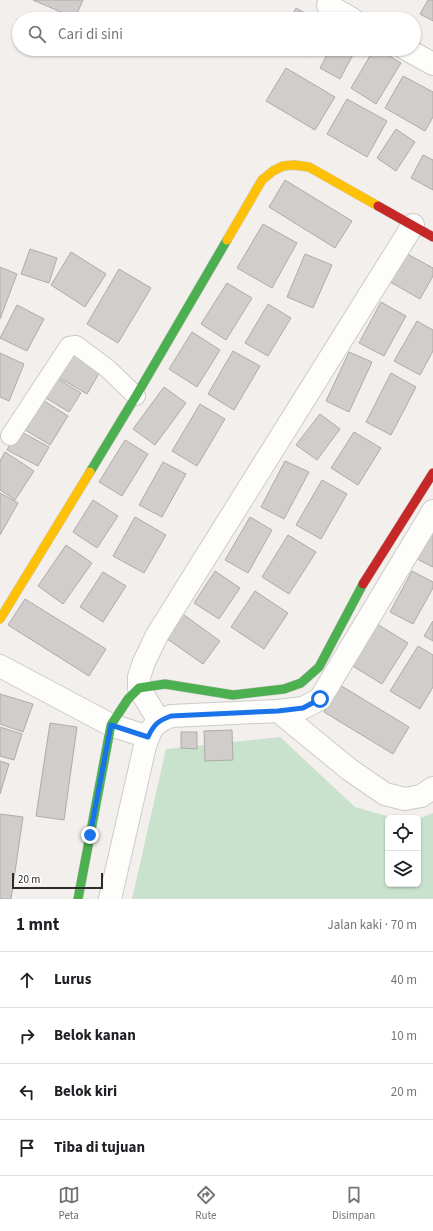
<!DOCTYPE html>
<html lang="id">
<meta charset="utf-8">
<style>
:root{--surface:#fff;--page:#f6f6f6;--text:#202124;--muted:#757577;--line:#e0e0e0;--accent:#73706f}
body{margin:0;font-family:"Source Sans 3",sans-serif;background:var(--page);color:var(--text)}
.controls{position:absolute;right:12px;bottom:12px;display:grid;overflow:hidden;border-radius:6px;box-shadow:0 1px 3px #0004}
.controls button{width:36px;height:36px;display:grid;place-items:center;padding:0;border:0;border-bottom:1px solid var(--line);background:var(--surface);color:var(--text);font:20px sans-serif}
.scale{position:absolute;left:12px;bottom:10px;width:91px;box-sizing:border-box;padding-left:4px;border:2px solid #2e2c2b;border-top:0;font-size:11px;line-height:14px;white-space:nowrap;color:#2e2c2b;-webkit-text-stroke:3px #fff;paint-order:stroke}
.stop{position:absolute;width:12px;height:12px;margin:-9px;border:3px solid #1a73e8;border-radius:50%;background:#fff}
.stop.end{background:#1a73e8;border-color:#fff;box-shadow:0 1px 4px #0008}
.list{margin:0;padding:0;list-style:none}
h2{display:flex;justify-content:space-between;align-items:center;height:52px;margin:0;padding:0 16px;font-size:17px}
h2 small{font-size:13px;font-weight:400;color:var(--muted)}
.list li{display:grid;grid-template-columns:26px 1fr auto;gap:12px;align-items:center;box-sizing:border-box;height:56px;padding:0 16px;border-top:1px solid var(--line)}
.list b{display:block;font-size:15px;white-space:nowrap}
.list em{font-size:13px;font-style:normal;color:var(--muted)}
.icon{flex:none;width:22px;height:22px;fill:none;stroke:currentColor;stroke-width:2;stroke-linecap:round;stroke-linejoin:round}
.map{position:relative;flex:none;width:433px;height:899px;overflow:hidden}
.search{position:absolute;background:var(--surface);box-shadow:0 1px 3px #0004;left:12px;right:12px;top:12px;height:44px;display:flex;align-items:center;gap:10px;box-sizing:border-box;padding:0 14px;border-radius:22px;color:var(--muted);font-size:15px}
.sheet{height:276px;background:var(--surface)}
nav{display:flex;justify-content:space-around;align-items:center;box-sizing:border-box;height:56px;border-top:1px solid var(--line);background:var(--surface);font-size:11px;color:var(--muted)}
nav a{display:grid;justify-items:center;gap:2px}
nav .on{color:var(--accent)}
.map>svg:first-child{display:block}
.green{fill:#c9e2cd}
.building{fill:#d0cdcc;stroke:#aeabaa}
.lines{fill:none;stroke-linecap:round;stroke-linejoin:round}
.lane-casing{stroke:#cdcbca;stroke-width:20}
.street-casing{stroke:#cdcbca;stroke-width:24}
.fast-casing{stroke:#cdcbca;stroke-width:10}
.slow-casing{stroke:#cdcbca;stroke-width:10}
.jam-casing{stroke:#cdcbca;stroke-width:10}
.lane{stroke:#fdfdfc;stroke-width:18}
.street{stroke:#fdfdfc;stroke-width:22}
.fast{stroke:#4caf50;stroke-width:9}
.slow{stroke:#ffc107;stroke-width:9}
.jam{stroke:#c62828;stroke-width:9}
.route{stroke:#1a73e8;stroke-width:5}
</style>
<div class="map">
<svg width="433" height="899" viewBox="0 0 433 899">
<rect width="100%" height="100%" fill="#f2efed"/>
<!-- green -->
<polygon class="green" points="280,737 355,807 394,818 388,818 388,884 418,884 418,819 433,813 433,899 132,899 166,749"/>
<!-- building -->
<g class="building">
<polygon points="33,0 83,0 75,18"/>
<polygon points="428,0 433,0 433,21 420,14"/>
<polygon points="296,8 316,19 290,19"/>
<polygon points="297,49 314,49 310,56"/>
<polygon points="330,49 356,49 340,79 320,68"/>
<polygon points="374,49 378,49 401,63 376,104 351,88"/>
<polygon points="286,68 335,97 315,130 266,101"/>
<polygon points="403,76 433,92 433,117 425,131 385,108"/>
<polygon points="347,99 387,121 367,157 327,134"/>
<polygon points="396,129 415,142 396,171 377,158"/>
<polygon points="423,155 433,160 433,190 411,178"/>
<polygon points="285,180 352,221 335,248 269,207"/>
<polygon points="263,224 297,243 272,288 237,268"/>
<polygon points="30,249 57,258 49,283 21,274"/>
<polygon points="402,251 433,268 433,276 420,299 385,279"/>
<polygon points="71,252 106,274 85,307 51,285"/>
<polygon points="305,254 332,265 313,308 287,297"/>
<polygon points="0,267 17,274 0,319"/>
<polygon points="119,269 151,288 118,343 87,324"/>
<polygon points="227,283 252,298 226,340 201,324"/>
<polygon points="381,302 406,316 384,356 359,343"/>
<polygon points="268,304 291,318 268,356 245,343"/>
<polygon points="17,305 44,319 27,351 0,338"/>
<polygon points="417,321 433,330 433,351 420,375 394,361"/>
<polygon points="192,332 220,350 197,387 169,369"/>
<polygon points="71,350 102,368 87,394 56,376"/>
<polygon points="233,351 260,366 234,410 208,394"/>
<polygon points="349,352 372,362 349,412 326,401"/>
<polygon points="0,353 24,364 9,401 0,397"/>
<polygon points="391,373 416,387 391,435 366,422"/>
<polygon points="53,376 81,393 69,412 41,395"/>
<polygon points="164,387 186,403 155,445 133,429"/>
<polygon points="41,399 68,416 50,445 22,428"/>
<polygon points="200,404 225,419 197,466 172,451"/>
<polygon points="320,414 340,429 317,460 296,445"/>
<polygon points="18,430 49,447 38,466 7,450"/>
<polygon points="354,432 381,448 358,485 331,468"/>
<polygon points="125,440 148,454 122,496 99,482"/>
<polygon points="5,452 34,471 15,500 0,490 0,461"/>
<polygon points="285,461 309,472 284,519 261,507"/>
<polygon points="163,462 186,474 162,517 139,505"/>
<polygon points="322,480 347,494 321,539 296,525"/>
<polygon points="0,493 18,503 0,535"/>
<polygon points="93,500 118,516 97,548 73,532"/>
<polygon points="135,517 166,535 144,573 113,556"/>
<polygon points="250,517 272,530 248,573 225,560"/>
<polygon points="433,524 433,567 415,558"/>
<polygon points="288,535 316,552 289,594 262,577"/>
<polygon points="66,545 92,563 63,604 38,586"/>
<polygon points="215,571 240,588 219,619 194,603"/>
<polygon points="412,571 433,582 433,588 413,624 390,612"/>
<polygon points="103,572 126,586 103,622 80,607"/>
<polygon points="255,591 288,613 264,649 231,627"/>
<polygon points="25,599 106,649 89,676 8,625"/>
<polygon points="180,612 220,641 203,664 163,636"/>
<polygon points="433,621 433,641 424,636"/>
<polygon points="377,624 408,643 382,684 351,665"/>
<polygon points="418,646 433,655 433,687 420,709 390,691"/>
<polygon points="340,685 409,727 393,754 324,712"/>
<polygon points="0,694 33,704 23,732 0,724"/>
<polygon points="50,723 77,727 64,820 36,816"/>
<polygon points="0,727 22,734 14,760 0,756"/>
<polygon points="232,730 233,760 205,761 204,731"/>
<polygon points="181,732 197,732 197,749 181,748"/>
<polygon points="0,761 9,764 0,794"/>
<polygon points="0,814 23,817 11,899 0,899"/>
</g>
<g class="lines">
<!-- lane casing -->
<g class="lane-casing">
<polyline id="lane" points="10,436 69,346 76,345 107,368 136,396"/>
</g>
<!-- street casing -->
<g class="street-casing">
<g id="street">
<polyline points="328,5 352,19"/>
<polyline points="406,49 433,64"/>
<polyline points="0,666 111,725 148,737"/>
<polyline points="278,711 350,770 385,794 405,799 421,796 433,788"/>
<polyline points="159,721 139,688 139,677 144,662 157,635 413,225"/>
<path d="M110 899 145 746C151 728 153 723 171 716L278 711 303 708 320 699 433 511"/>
</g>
</g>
<!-- fast casing -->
<g class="fast-casing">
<g id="fast">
<polyline points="90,472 136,396 227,240"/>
<polyline points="78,899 111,725 128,699 139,688 165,684 233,695 284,689 301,683 319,667 363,584"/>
</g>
</g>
<!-- slow casing -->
<g class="slow-casing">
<g id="slow">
<polyline points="227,240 262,180 273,171 283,166 294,165 309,167 378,206"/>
<polyline points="0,619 90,472"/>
</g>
</g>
<!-- jam casing -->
<g class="jam-casing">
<g id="jam">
<polyline points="378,206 433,237"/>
<polyline points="363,584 433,473"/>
</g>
</g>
<!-- lane -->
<use href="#lane" class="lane"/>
<!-- street -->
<use href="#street" class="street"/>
<!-- fast -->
<use href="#fast" class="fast"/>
<!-- slow -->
<use href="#slow" class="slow"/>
<!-- jam -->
<use href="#jam" class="jam"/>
</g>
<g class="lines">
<!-- route -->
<path class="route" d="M90 835 111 725 148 737C154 724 158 721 171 716L278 711 303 708 320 699"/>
</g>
</svg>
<div class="controls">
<button><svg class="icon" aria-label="locate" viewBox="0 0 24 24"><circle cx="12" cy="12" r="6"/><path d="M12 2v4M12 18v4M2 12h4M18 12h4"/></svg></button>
<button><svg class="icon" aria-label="layers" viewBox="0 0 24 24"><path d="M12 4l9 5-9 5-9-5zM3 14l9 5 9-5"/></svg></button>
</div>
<div class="scale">20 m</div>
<div class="stop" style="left:320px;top:699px"></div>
<div class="stop end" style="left:90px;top:835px"></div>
<div class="search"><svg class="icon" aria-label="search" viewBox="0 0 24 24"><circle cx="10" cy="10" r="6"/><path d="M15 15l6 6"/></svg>Cari di sini</div>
</div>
<section class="sheet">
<h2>1 mnt<small>Jalan kaki · 70 m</small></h2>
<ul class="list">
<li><svg class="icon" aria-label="ahead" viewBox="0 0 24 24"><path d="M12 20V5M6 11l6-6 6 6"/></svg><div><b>Lurus</b></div><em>40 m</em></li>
<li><svg class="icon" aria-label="right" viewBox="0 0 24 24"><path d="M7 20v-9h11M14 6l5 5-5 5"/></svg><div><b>Belok kanan</b></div><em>10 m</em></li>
<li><svg class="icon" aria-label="left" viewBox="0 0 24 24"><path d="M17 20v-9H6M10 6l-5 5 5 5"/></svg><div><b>Belok kiri</b></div><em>20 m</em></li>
<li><svg class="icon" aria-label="arrive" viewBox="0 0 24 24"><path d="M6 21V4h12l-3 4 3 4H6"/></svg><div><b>Tiba di tujuan</b></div></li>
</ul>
</section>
<nav>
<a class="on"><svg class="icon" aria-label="map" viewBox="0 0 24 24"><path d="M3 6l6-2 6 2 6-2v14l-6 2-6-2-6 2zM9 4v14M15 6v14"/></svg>Peta</a>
<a><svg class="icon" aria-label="directions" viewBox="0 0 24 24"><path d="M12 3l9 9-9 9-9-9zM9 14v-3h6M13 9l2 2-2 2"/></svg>Rute</a>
<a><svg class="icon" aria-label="saved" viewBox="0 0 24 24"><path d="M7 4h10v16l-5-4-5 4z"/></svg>Disimpan</a>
</nav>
